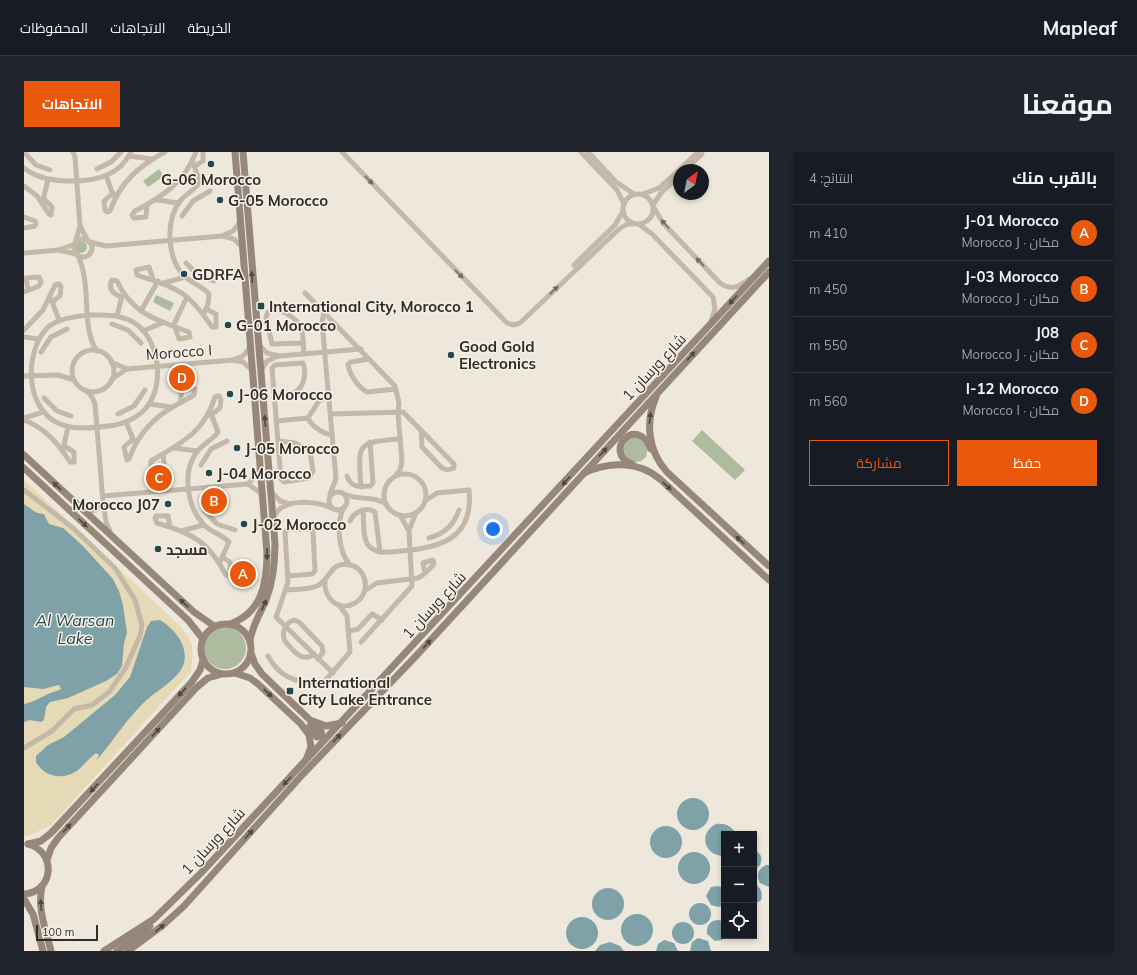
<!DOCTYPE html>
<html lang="ar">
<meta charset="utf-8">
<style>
:root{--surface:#171b24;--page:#20242c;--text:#f1f3f6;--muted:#9ea1a6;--line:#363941;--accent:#ea580c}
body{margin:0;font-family:Mulish,Cairo,sans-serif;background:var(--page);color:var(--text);direction:rtl}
.controls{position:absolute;right:12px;bottom:12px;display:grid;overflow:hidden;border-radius:0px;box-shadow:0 2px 6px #0003}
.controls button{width:36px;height:36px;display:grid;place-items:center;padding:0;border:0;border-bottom:1px solid var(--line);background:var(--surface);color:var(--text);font:20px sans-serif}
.compass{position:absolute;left:649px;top:12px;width:36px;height:36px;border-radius:50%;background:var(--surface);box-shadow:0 2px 6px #0003;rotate:32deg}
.scale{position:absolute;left:12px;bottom:10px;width:62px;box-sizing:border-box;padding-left:4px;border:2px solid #322c28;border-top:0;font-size:11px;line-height:14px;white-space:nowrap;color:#322c28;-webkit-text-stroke:3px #f6f0e7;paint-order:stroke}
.you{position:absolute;left:469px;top:377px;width:14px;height:14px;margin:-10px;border:3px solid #fff;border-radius:50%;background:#1a73e8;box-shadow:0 0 0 6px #1a73e833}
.badge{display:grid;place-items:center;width:26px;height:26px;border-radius:50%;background:var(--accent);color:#fff;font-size:13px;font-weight:700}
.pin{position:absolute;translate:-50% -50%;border:2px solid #fff;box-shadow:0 1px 4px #0006}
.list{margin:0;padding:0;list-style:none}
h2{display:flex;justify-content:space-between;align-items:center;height:52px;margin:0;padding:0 16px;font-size:17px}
h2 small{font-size:13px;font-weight:400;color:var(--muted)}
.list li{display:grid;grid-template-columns:26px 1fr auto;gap:12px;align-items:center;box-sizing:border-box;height:56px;padding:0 16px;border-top:1px solid var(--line)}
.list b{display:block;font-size:15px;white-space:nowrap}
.list p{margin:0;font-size:13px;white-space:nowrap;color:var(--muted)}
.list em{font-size:13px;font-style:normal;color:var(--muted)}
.actions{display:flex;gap:8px;padding:12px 16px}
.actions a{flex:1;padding:9px 0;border:1px solid var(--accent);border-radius:0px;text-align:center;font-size:14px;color:var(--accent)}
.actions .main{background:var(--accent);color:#fff}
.icon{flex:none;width:22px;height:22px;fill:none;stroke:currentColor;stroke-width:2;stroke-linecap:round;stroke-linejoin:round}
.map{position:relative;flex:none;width:745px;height:799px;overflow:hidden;direction:ltr;border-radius:0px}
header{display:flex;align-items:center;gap:24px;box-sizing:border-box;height:56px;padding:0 20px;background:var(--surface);border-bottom:1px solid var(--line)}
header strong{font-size:19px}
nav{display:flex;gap:22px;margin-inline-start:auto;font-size:14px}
.intro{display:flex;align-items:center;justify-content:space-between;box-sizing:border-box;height:96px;padding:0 24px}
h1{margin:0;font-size:28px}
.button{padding:10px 18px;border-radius:0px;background:var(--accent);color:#fff;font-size:14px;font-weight:700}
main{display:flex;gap:24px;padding:0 24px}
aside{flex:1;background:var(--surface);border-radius:0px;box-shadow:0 2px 6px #0003}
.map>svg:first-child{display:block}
.green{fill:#afbb9e}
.sand{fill:#e5d9b6}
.water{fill:#7ea2a7}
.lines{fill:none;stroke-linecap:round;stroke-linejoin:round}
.street{stroke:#c4b8a9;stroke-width:5}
.secondary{stroke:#97877b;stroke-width:7}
.oneway{fill:#746b62}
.oneway2{fill:#504741}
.poi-dot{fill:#23484e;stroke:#f6f0e7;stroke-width:1.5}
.labels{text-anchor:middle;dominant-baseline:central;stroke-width:3;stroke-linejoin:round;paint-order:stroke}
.poi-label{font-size:15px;font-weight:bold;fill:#322c28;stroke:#f6f0e7;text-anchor:start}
.street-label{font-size:15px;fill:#322c28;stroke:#f6f0e7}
.water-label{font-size:16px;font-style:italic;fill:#23484e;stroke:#f6f0e7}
</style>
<header>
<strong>Mapleaf</strong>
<nav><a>الخريطة</a><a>الاتجاهات</a><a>المحفوظات</a></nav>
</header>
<div class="intro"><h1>موقعنا</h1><a class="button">الاتجاهات</a></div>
<main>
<aside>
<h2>بالقرب منك<small>النتائج: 4</small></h2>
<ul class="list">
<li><span class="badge">A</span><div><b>J-01 Morocco</b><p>مكان · Morocco J</p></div><em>410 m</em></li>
<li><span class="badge">B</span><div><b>J-03 Morocco</b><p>مكان · Morocco J</p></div><em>450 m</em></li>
<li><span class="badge">C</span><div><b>J08</b><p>مكان · Morocco J</p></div><em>550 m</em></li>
<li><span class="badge">D</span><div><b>I-12 Morocco</b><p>مكان · Morocco I</p></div><em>560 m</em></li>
</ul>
<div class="actions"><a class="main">حفظ</a><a>مشاركة</a></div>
</aside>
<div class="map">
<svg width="745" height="799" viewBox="0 0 745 799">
<rect width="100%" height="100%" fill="#eee7db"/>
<!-- green -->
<g class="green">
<polygon points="135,17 140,24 124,35 119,29"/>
<circle cx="57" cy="95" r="6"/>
<polygon points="132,143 150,151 146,159 129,150"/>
<polygon points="678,278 721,318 711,328 668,289"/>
<polygon points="614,285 624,296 622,305 617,309 608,311 598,299 603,287"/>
<circle cx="201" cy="496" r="21"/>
</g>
<!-- sand -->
<path class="sand" d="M0 328 156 474C170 491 170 497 167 519L28 672 7 683 0 684Z"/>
<!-- water -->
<g class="water">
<path d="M0 352 13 361 20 362 25 372 39 376 58 393 89 427 95 439 99 453 103 481 100 491 98 514 93 522 82 529 44 546 26 550 22 555 20 568 17 570 6 568 0 570V552C9 550 14 547 22 543 27 540 32 540 37 537L35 533 19 537 0 535Z"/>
<path d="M136 468C151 477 166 495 159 514 154 526 135 538 126 545 105 563 90 588 72 609L75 603 72 601C65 606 60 613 54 618 39 629 20 625 12 610V604L24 593 40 585 91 543 106 525 123 475 127 469Z"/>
<circle cx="669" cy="662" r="16"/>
<path d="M692 672C701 671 708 674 712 682H700L699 704C680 703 674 681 692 672Z"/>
<circle cx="642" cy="690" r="16"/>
<path d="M730 698C737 701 739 706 736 713L730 718Z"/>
<circle cx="670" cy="716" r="16"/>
<path d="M742 713H745V735L736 731C732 723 734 717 742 713Z"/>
<path d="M730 732C737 735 739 741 737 748L730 753Z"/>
<polygon points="694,734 700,736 700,753 694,755 687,753 682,744 687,735"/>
<circle cx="584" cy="752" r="16"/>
<circle cx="676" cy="762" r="11"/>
<circle cx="613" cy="778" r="16"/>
<circle cx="558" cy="781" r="16"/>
<path d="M695 768 700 770V784H703L698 788 691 789 683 782C682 774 686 768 695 768Z"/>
<circle cx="659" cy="781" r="11"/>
<polygon points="674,786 684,789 687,799 666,799 668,790"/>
<polygon points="640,788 650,791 654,799 632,799 634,792"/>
<polygon points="586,790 596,794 600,799 571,799 576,793"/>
</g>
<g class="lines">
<!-- street -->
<g class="street">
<polyline points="0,0 12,13 26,18"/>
<polyline points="49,0 51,5 56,74 51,91"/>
<polyline points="318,0 483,171 489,173 496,171 595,77 603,72 610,72"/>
<polyline points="557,0 593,38 600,52"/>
<polyline points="564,0 592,30 610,42"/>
<polyline points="105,4 127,7"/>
<path d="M168 8 176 30C171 38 162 42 156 49 141 69 143 106 160 124 167 131 179 134 185 142L184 152 180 161"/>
<polyline points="171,14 179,9 179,0"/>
<path d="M0 16C19 32 61 32 83 23 93 19 102 10 107 0"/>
<polyline points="73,17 87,10 97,0"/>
<polyline points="655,18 674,0"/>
<polyline points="661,18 678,2"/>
<polyline points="82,23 89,43"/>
<polyline points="0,34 13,44 25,62 27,63 28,55 20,47"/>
<path d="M89 41 80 49 81 58 83 60 86 59C96 30 115 14 141 0"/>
<circle cx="614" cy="57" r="15"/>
<polyline points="619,42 635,36 655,18"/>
<polyline points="19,48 24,28"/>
<polyline points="133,48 155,51"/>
<path d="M123 53 122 65 110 66 108 63 111 59C138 45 161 30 172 0"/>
<polyline points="629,53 637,41 655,24"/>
<path d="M630 56 639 71 696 131C707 139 715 135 725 127"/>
<polyline points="158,64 169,49 186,39"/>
<polyline points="0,65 11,69 12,71 11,74 0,76"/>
<polyline points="616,73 628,82 689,145 691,157 687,169"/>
<polyline points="56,74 64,89"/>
<polyline points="199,84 210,87 219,96"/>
<circle cx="59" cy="96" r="9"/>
<polyline points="66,90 82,94 198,84 209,79 216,70"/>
<polyline points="35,98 51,92"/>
<polyline points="0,101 34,98 52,102"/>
<path d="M53 102C69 131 56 176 73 199"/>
<polyline points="162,111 175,124 190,129"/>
<polyline points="550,113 591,73 599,59"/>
<path d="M129 127 125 115 112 118 113 123C154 137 163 138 188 175H192V162L182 157"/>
<polyline points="140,131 161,125"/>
<polyline points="0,140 15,134 17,130 15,125 2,126 4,138"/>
<polyline points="281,141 371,234 375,251 374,261 378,310 376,318 371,324"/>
<path d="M98 145C90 143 83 136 88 128L93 129C108 162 133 168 165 180L166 185 155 187 151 175"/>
<polyline points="27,147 35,168"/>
<polyline points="117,159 134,129"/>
<polyline points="300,160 298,170 312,327 306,342"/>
<path d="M64 163C80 163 95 162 109 170 134 185 141 228 125 252 117 265 99 273 84 274 69 276 50 278 36 272 0 257 0 199 24 175 36 166 50 165 64 163Z"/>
<polyline points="93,164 98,144"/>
<polyline points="88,172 104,178 117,191"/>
<polyline points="149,174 163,145"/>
<polyline points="0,178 19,158 31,133 35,132 37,135 36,144 28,150"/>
<polyline points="119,179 138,171"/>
<polyline points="0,185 13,187"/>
<path d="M279 191 248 192 242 165 244 160C254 153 273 166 277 176 280 184 279 194 280 202"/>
<polyline points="234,192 243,201 255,204 337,197"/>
<circle cx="69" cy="219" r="21"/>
<polyline points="17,200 27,185 43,177"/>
<polyline points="211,207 219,204 227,194"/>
<path d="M345 207 327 210 324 212C325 222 334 235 343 240L372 237"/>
<polyline points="87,210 103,217"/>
<polyline points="237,219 243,209 254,204"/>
<polyline points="0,224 34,223 50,228"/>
<polyline points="88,227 103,217 209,208 219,210 228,218"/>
<polyline points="63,239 68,245 71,252 79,350 82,370 87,382"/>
<path d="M305 243 295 249 284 266C287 274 300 282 308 283"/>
<polyline points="20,246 33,259 47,264"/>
<path d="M250 246C255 245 262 245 266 243 280 238 283 223 279 211L251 213 248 216 257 327 260 330 285 326 289 319 286 300 271 291 254 289"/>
<polyline points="125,252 147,255"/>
<path d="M186 259 194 280C189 288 178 292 172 301 158 321 163 355 180 373 187 380 199 383 205 390L196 410"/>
<polyline points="94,262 110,254 121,238"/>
<polyline points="307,262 379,260 382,263 430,312 430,316 424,318 418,316 398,295 397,278"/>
<polyline points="0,266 19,260"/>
<path d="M0 268C21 276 34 291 46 310H50V300L40 294"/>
<polyline points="252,269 284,266"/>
<polyline points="102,270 110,289"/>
<path d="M109 287 100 295 103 308 105 307C114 281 132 263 156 251L158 237H171L170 243 156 251"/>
<polyline points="151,296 173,299"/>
<polyline points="39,297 44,275"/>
<path d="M139 302 140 311 139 314H127V309C157 291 180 281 191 245L195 244 197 248 196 256 187 263"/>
<polyline points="177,313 187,297 203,289"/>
<circle cx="381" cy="343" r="21"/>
<path d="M323 324C327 336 336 335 346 334L349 331 346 290"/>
<polyline points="224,332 237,318"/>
<path d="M337 335C334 292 332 290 376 287"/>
<polyline points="0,338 49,376 91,416 111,448 118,473 116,484 101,517 85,540 68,553 50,557 28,579 0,596"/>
<polyline points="247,339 256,349 266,352"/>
<circle cx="314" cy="349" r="9"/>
<path d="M320 342C335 349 349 343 362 352"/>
<polyline points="79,344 224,332 238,342"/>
<path d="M320 355C312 370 314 400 326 413"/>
<polyline points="180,358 193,372 211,378"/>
<path d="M339 358C340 367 338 387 345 394 353 403 366 400 377 399 417 396 450 386 445 338L413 341 401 349"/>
<polyline points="61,360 72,358 79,350"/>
<path d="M249 366C251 363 253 359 257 356 269 348 294 349 307 356"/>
<path d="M326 369C330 360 342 354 351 360L356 400"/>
<path d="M146 375 144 364H132L131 366 133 371C168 381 185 390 202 423L205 424 207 423 206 410 198 405"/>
<polyline points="385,378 392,361"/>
<polyline points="158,379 179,373"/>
<path d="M405 386C420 382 430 373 435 358"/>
<polyline points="264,424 288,422 291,419 289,380 287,377 265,377 261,380 264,430 252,465 309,521"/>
<path d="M262 438C271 437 284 438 293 434 306 428 307 408 326 413 344 417 347 442 331 451 314 461 299 445 301 428"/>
<path d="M342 438 353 431 394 426C401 423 405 417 410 412L409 408 399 411 401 421"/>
<polyline points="325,479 334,477 348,462 358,468"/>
<polyline points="337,490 388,434 385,379 376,363"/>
<path d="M290 502C278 512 268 497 261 489 257 481 261 471 270 468L275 470 298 494 299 500 294 507"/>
<path d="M244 504C254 522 266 528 284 531 290 531 295 532 300 530L326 500 323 464 315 453"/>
</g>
<!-- secondary -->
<g class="secondary">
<path d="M219 0 251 392C251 411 249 430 242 448 236 462 228 474 226 489"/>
<path d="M632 245C621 270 624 299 643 320L745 414"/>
<polyline points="0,303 170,460 190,474"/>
<path d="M608 312C578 301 612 261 627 297"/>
<polyline points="0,316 164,468 179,487"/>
<path d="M560 321C585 309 615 309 636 327L745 428"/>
<circle cx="202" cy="497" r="25"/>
<path d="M206 472C238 461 243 431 243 401L211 0"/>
<polyline points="227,501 231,512 238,522 286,568 302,574 318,571"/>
<polyline points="211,521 226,526 234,532 277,572 285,583 287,595 282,608"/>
<polyline points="284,576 293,585 298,584 297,579 287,572"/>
<polyline points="4,692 17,689 27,681 167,531 176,518 179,508"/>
<polyline points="23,708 27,696 34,686 173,535 184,526 198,522"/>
<path d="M18 734C13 757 22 778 27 799"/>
<path d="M0 742C30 740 33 700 4 692"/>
<polyline points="0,747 9,762 19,799"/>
<polyline points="80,799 130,767 177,721 745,109"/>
<polyline points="93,799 116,783 126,774"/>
<polyline points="104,799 138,774 160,754 279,622 392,504 745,120"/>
</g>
</g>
<!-- one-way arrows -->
<defs><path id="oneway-solid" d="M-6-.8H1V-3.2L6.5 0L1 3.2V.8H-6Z"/></defs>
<g class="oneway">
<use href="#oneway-solid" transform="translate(345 28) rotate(46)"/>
<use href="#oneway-solid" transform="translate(641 72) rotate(-132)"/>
<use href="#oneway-solid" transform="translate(676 110) rotate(-133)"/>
<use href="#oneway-solid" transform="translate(435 122) rotate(46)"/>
<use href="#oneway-solid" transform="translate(530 138) rotate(-44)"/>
</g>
<g class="oneway2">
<use href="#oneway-solid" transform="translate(228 125) rotate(-94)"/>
<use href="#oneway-solid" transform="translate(709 148) rotate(132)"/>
<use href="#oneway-solid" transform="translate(667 204) rotate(-48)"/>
<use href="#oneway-solid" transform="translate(626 266) rotate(-83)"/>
<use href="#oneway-solid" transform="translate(241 269) rotate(-95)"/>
<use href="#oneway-solid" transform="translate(579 300) rotate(-47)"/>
<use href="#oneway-solid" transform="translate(542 329) rotate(132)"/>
<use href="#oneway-solid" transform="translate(33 334) rotate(-137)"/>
<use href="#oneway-solid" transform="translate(643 334) rotate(43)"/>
<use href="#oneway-solid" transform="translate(59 371) rotate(43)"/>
<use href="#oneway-solid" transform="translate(716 388) rotate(-136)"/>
<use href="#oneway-solid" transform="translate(243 402) rotate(90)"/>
<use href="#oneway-solid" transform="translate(160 451) rotate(-137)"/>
<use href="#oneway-solid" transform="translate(240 453) rotate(-66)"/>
<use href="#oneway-solid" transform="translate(403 492) rotate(-47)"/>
<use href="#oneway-solid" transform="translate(158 540) rotate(133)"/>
<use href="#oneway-solid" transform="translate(244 541) rotate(43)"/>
<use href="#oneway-solid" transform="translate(132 580) rotate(-47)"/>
<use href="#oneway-solid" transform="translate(313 586) rotate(-46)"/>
<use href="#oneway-solid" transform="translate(263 629) rotate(134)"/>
<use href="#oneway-solid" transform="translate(70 636) rotate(133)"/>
<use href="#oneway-solid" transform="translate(43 676) rotate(-47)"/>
<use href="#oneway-solid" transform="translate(225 682) rotate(-48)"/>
<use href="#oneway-solid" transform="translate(17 753) rotate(-94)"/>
<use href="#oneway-solid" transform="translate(136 776) rotate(-40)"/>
</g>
<!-- markers -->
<g class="poi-dot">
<circle cx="187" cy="12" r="4"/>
<circle cx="196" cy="48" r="4"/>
<circle cx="160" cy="122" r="4"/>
<rect x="233" y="150" width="8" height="8" rx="2"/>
<circle cx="204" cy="173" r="4"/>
<circle cx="427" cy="203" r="4"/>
<circle cx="206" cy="242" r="4"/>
<circle cx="213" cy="296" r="4"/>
<circle cx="185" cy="321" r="4"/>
<circle cx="144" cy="352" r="4"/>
<circle cx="220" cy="372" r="4"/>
<circle cx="134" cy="397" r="4"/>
<rect x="262" y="535" width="8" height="8" rx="2"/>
</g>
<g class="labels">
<!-- poi labels -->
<g class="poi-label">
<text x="187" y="27" text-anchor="middle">G-06 Morocco</text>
<text x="204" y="48">G-05 Morocco</text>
<text x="168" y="122">GDRFA</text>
<text x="245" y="154">International City, Morocco 1</text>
<text x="212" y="173">G-01 Morocco</text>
<text x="435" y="194">Good Gold<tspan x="435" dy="17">Electronics</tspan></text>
<text x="214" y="242">J-06 Morocco</text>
<text x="221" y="296">J-05 Morocco</text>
<text x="193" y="321">J-04 Morocco</text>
<text x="136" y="352" text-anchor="end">Morocco J07</text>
<text x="228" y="372">J-02 Morocco</text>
<text x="142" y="397">مسجد</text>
<text x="274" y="530">International<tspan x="274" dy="17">City Lake Entrance</tspan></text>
</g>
<!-- street labels -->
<g class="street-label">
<text transform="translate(155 200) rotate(-4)">Morocco I</text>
<text transform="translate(630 215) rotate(-47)">شارع ورسان 1</text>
<text transform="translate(410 453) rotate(-47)">شارع ورسان 1</text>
<text transform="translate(189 689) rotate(-47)">شارع ورسان 1</text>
</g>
<!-- water labels -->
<g class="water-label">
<text x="51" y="468">Al Warsan<tspan x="51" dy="18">Lake</tspan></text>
</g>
</g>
</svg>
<div class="controls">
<button>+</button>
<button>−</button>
<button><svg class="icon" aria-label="locate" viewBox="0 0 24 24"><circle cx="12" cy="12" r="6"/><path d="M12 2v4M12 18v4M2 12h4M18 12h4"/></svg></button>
</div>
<svg class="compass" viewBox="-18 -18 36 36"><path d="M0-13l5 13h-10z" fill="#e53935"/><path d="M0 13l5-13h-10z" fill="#9ea1a6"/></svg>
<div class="scale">100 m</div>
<div class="you"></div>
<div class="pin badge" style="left:219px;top:422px">A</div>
<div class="pin badge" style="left:190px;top:349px">B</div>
<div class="pin badge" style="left:135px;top:326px">C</div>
<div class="pin badge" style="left:158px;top:226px">D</div>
</div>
</main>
